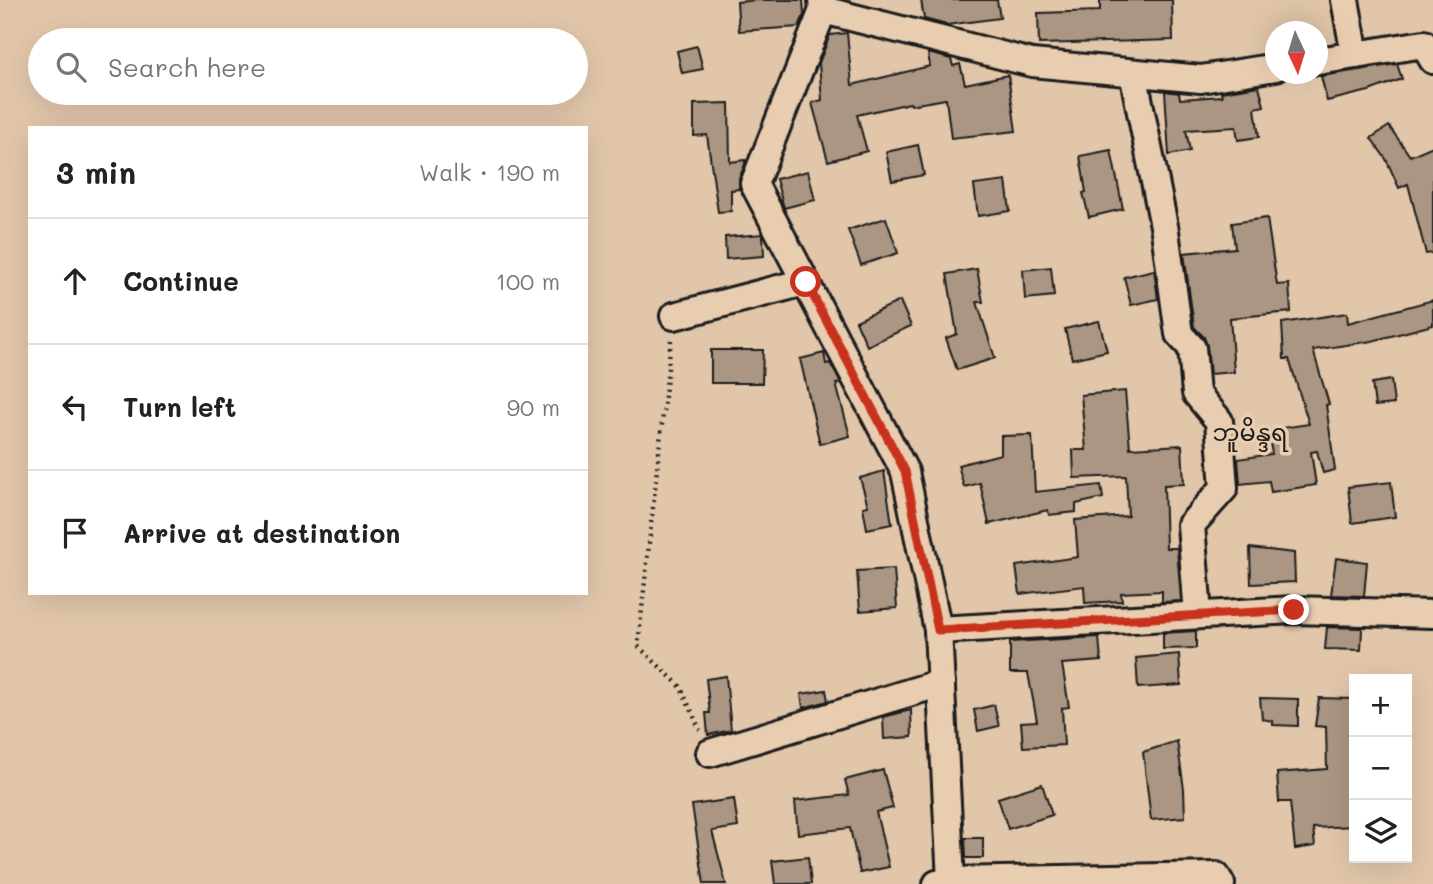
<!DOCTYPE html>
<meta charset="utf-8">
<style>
:root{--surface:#fff;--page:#f2f2f2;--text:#222;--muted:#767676;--line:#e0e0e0}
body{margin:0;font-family:Mali,"Noto Sans Myanmar",sans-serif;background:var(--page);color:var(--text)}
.controls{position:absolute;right:21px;bottom:21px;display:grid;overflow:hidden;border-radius:0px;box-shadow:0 7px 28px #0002}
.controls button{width:63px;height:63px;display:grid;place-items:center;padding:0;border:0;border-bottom:2px solid var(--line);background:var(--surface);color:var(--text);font:35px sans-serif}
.compass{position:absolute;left:1265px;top:21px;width:63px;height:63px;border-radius:50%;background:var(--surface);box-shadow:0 7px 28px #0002;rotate:176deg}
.stop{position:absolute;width:21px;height:21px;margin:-16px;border:5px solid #c8321e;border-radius:50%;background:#fff}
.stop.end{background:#c8321e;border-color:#fff;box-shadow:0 2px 7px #0008}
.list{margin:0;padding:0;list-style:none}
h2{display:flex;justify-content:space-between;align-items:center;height:91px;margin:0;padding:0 28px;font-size:30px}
h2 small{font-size:23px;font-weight:400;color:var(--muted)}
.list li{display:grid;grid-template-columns:46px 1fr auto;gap:21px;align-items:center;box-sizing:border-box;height:126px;padding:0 28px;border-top:2px solid var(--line)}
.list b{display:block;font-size:26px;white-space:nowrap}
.list em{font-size:23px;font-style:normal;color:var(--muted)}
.icon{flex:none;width:38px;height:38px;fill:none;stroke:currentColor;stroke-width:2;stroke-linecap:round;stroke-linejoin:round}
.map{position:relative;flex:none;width:1433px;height:884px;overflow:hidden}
.search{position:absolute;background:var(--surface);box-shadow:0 7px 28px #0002;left:28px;top:28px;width:560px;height:77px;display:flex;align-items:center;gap:18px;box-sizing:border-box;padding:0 24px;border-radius:38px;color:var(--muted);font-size:26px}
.panel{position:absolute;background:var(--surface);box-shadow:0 7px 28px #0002;left:28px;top:126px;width:560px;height:469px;border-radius:0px}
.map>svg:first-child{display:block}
.building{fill:#aa9682;stroke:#1c1c1c;stroke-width:2}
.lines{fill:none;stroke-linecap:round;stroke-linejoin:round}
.minor-casing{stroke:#1c1c1c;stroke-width:32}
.path{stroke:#1c1c1c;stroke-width:4.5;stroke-dasharray:2 5;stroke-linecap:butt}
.minor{stroke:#e9cdb0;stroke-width:26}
.route{stroke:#c8321e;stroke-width:9}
.labels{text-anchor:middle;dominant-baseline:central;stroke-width:7;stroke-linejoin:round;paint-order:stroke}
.quarter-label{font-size:24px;fill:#1c1c1c;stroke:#e9cdb0}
</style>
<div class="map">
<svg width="1433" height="884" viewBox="0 0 1433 884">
<rect width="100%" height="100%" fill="#e1c6aa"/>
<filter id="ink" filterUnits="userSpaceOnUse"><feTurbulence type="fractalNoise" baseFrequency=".0143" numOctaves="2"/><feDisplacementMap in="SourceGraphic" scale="14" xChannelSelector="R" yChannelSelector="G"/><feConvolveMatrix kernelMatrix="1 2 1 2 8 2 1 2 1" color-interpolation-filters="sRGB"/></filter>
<g filter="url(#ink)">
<!-- building -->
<g class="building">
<polygon points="757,0 803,0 804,15 799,27 739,31 737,2"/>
<polygon points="921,0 997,0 1000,18 947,25 924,19"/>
<polygon points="1100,0 1172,0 1173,40 1039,44 1038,13 1100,11"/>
<polygon points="847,33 852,85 930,66 928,53 951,59 953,66 960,64 965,84 1008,75 1016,131 951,138 946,99 911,105 910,103 857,115 867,151 828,161 812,103 822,100 819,63 830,35"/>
<polygon points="697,46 703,69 682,73 677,51"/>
<polygon points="1397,64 1402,79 1369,91 1327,101 1321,76"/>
<polygon points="1259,86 1264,106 1255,108 1259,137 1238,140 1236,127 1186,130 1190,151 1169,155 1165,91 1179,93 1180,99 1222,96 1221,92"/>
<polygon points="729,103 730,162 745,160 745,164 739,179 739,189 731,190 731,211 718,212 707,135 694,136 694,104"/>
<polygon points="1389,126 1410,156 1433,146 1433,253 1426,254 1408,184 1399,188 1386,159 1371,138"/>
<polygon points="918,145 924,175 892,181 886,152"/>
<polygon points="1111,150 1123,209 1089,217 1083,193 1086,192 1080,156"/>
<polygon points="808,171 815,200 784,208 776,179"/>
<polygon points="1006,181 1010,211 978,216 974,185"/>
<polygon points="886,218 898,253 861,265 848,230"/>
<polygon points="1267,218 1277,285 1289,284 1291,312 1230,318 1234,372 1210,374 1207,346 1204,337 1194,327 1184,253 1235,248 1232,223"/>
<polygon points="763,234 764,256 726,259 725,237"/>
<polygon points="1051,267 1054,296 1025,299 1023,270"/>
<polygon points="977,269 983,302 977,302 995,358 957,370 946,338 957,334 947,274"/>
<polygon points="1154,270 1158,299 1131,305 1124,277"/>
<polygon points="1433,300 1433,325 1372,341 1313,350 1329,404 1326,405 1335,470 1323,473 1317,451 1311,452 1316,485 1271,492 1269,481 1240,484 1238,459 1272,454 1268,430 1309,424 1289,359 1284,359 1282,323 1347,313 1348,323"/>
<polygon points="900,301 911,326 867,346 856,321"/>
<polygon points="1099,321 1107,351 1072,359 1065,329"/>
<polygon points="711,350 763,350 762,383 711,383"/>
<polygon points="824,353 826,364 830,363 841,383 836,384 850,436 820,444 800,359"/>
<polygon points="1391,380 1394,404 1375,406 1372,383"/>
<polygon points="1125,391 1130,448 1182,445 1184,484 1164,485 1166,548 1177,548 1181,601 1162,602 1162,591 1121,593 1122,601 1085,603 1084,586 1020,594 1016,566 1078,557 1075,520 1128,516 1126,476 1074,478 1073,450 1086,450 1081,395"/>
<polygon points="1032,435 1035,492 1101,485 1103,498 1076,504 1076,512 1049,515 1048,510 989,524 980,483 964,487 958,465 1001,454 1001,436"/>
<polygon points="884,471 892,524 867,529 863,507 868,506 860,478"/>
<polygon points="1391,482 1395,517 1352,523 1348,487"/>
<polygon points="1250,548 1294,553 1295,582 1251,584"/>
<polygon points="1336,558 1367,562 1364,596 1331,595"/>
<polygon points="894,569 897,608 860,611 857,571"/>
<polygon points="1327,627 1362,628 1361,650 1325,649"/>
<polygon points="1196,631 1196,648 1163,649 1163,633"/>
<polygon points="1099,637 1101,661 1062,664 1069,707 1062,708 1064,745 1023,747 1021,722 1037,721 1028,673 1010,673 1010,642"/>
<polygon points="1179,654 1181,685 1138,688 1136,658"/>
<polygon points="726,676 731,730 708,735 706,713 710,713 706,679"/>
<polygon points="826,690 828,701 803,708 801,694"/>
<polygon points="1260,698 1298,699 1298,726 1273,725 1273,721 1262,719"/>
<polygon points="1319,698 1354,699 1354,826 1313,828 1315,846 1295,849 1290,802 1279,802 1277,773 1327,769 1326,727 1315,726"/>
<polygon points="994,705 999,726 978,731 974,710"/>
<polygon points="911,710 912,737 884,739 883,717"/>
<polygon points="1177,741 1184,789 1185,817 1151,820 1143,752"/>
<polygon points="883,770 893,808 876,812 889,867 860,873 850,828 798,834 795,801 849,795 845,780"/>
<polygon points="1042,784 1052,815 1008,829 998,798"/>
<polygon points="734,799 738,827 712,831 726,884 704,884 692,805"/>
<polygon points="965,838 983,838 983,858 966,858"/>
<polygon points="808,857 811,884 775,884 772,861"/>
</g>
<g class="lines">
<!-- minor casing -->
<g class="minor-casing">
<g id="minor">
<polyline points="822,0 823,10 1032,63 1201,79 1276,67"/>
<polyline points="1345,0 1355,55"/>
<polyline points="823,10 754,184 905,472 938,630 951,881"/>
<polyline points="1318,61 1424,44 1433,60"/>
<polyline points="1133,73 1165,231 1179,334 1192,348 1196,393 1219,421 1224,488 1191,525 1198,615"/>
<polyline points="674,316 805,282"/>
<polyline points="938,630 1294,610 1433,614"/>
<polyline points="710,753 941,683"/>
<polyline points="937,884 951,881 1216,876 1221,884"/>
</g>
</g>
<!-- path -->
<polyline class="path" points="671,340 638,646 680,686 700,730"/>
<!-- minor -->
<use href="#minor" class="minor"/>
</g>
</g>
<g class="lines" filter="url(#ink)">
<!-- route -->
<polyline class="route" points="806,282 905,471 938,630 1294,610"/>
</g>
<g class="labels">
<!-- quarter labels -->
<g class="quarter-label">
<text x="1250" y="431">ဘူမိန္ဒရ</text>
</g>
</g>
</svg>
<div class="controls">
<button>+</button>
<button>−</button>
<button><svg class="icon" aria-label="layers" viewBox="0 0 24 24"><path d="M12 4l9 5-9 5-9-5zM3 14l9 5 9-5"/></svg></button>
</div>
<svg class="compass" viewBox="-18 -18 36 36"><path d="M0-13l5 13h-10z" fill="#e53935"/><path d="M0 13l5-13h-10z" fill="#767676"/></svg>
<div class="stop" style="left:806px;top:282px"></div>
<div class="stop end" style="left:1294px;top:610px"></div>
<div class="search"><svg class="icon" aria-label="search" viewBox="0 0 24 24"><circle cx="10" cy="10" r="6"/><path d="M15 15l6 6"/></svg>Search here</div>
<section class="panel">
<h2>3 min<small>Walk · 190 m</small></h2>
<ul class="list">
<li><svg class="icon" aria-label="ahead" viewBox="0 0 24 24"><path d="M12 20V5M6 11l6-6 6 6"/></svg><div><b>Continue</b></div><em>100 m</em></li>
<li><svg class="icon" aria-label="left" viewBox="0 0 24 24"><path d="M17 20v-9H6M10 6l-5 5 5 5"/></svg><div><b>Turn left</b></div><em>90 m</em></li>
<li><svg class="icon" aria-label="arrive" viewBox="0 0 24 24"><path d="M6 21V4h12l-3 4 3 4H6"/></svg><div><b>Arrive at destination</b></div></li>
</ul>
</section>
</div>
